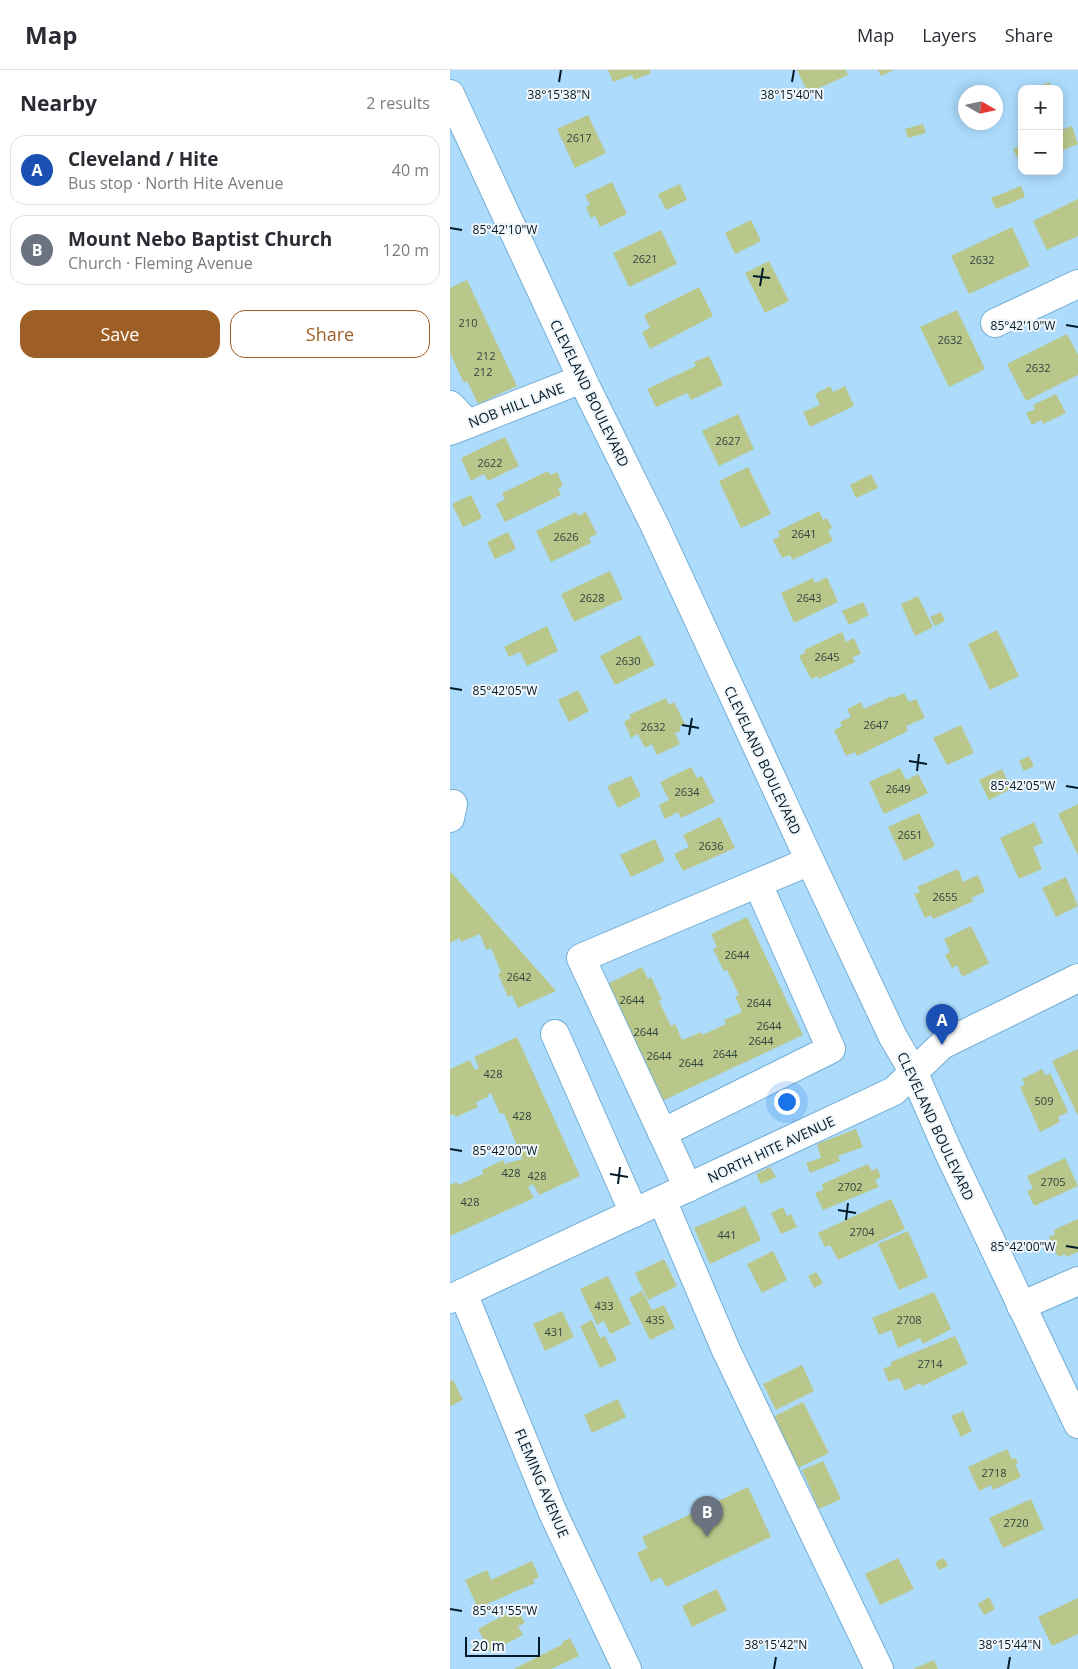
<!DOCTYPE html>
<meta charset="utf-8">
<style>
:root{--surface:#fff;--page:#f7f7f7;--text:#2b2b33;--muted:#7c7c81;--line:#e1e1e2;--accent:#9e5f26}
body{margin:0;font-family:"Open Sans",sans-serif;background:var(--page);color:var(--text)}
.controls{position:absolute;right:15px;top:15px;display:grid;overflow:hidden;border-radius:10px;box-shadow:0 2px 12px #0003}
.controls button{width:45px;height:45px;display:grid;place-items:center;padding:0;border:0;border-bottom:1px solid var(--line);background:var(--surface);color:var(--text);font:25px sans-serif}
.compass{position:absolute;left:508px;top:15px;width:45px;height:45px;border-radius:50%;background:var(--surface);box-shadow:0 2px 12px #0003;rotate:99deg}
.scale{position:absolute;left:15px;bottom:12px;width:75px;box-sizing:border-box;padding-left:5px;border:2px solid #021927;border-top:0;font-size:14px;line-height:18px;white-space:nowrap;color:#021927;-webkit-text-stroke:4px #f0f6fa;paint-order:stroke}
.you{position:absolute;left:336px;top:1031px;width:18px;height:18px;margin:-12px;border:4px solid #fff;border-radius:50%;background:#1a73e8;box-shadow:0 0 0 8px #1a73e833}
.badge{display:grid;place-items:center;width:32px;height:32px;border-radius:50%;background:var(--accent);color:#fff;font-size:16px;font-weight:700}
.pin{position:absolute;translate:-50% -41px;filter:drop-shadow(0 1px 2px #0008)}
.pin::after{content:'';position:absolute;top:26px;width:18px;height:15px;background:inherit;clip-path:polygon(0 0,100% 0,50% 100%)}
.list{margin:0;padding:0;list-style:none}
h2{display:flex;justify-content:space-between;align-items:center;height:65px;margin:0;padding:0 20px;font-size:21px}
h2 small{font-size:16px;font-weight:400;color:var(--muted)}
.list li{display:grid;grid-template-columns:32px 1fr auto;gap:15px;align-items:center;box-sizing:border-box;height:70px;margin:0 10px 10px;padding:0 10px;border:1px solid var(--line);border-radius:15px}
.list b{display:block;font-size:19px;white-space:nowrap}
.list p{margin:0;font-size:16px;white-space:nowrap;color:var(--muted)}
.list em{font-size:16px;font-style:normal;color:var(--muted)}
.actions{display:flex;gap:10px;padding:15px 20px}
.actions a{flex:1;padding:11px 0;border:1px solid var(--accent);border-radius:15px;text-align:center;font-size:18px;color:var(--accent)}
.actions .main{background:var(--accent);color:#fff}
.map{position:relative;flex:none;width:628px;height:1599px;overflow:hidden}
header{display:flex;align-items:center;gap:30px;box-sizing:border-box;height:70px;padding:0 25px;background:var(--surface);border-bottom:1px solid var(--line)}
header strong{font-size:24px}
nav{display:flex;gap:28px;margin-inline-start:auto;font-size:18px}
main{display:flex}
aside{flex:1;background:var(--surface)}
.map>svg:first-child{display:block}
.building{fill:#b9c78a}
.lines{fill:none;stroke-linecap:round;stroke-linejoin:round}
.minor-casing{stroke:#73aed5;stroke-width:30}
.minor{stroke:#fff;stroke-width:28}
.ticks{fill:none;stroke:#021927;stroke-width:2}
.labels{text-anchor:middle;dominant-baseline:central;stroke-width:4;stroke-linejoin:round;paint-order:stroke}
.number-label{font-size:11px;fill:#304440}
.street-label{font-size:14px;fill:#021927;stroke:#f0f6fa}
.ticks-label{font-size:12px;text-anchor:middle;fill:#021927;stroke:#f0f6fa;stroke-width:4;stroke-linejoin:round;paint-order:stroke}
</style>
<header>
<strong>Map</strong>
<nav><a>Map</a><a>Layers</a><a>Share</a></nav>
</header>
<main>
<aside>
<h2>Nearby<small>2 results</small></h2>
<ul class="list">
<li><span class="badge" style="background:#1a4fb4">A</span><div><b>Cleveland / Hite</b><p>Bus stop · North Hite Avenue</p></div><em>40 m</em></li>
<li><span class="badge" style="background:#6b7280">B</span><div><b>Mount Nebo Baptist Church</b><p>Church · Fleming Avenue</p></div><em>120 m</em></li>
</ul>
<div class="actions"><a class="main">Save</a><a>Share</a></div>
</aside>
<div class="map">
<svg width="628" height="1599" viewBox="0 0 628 1599">
<rect width="100%" height="100%" fill="#acdbfc"/>
<!-- building -->
<g class="building">
<polygon points="158,0 200,0 201,3 184,10 182,5 163,12"/>
<polygon points="347,0 396,0 398,5 358,23"/>
<polygon points="428,0 444,0 431,6"/>
<polygon points="599,12 602,19 586,19"/>
<polygon points="572,21 572,32 567,23"/>
<polygon points="516,29 516,46 509,33"/>
<polygon points="138,45 156,83 125,98 107,59"/>
<polygon points="473,54 476,63 458,68 455,59"/>
<polygon points="622,56 628,74 609,82 609,61"/>
<polygon points="572,75 572,89 569,91 563,79"/>
<polygon points="162,112 177,144 150,157 145,146 141,148 136,137 140,135 135,125"/>
<polygon points="230,114 237,130 216,140 208,124"/>
<polygon points="571,116 575,127 546,139 541,128"/>
<polygon points="628,129 628,166 597,180 583,151"/>
<polygon points="301,150 311,171 285,184 275,163"/>
<polygon points="562,157 580,196 519,224 501,186"/>
<polygon points="211,160 227,194 179,217 163,183"/>
<polygon points="319,191 339,231 315,243 295,203"/>
<polygon points="17,210 67,316 28,334 17,311 14,313 0,283 0,218"/>
<polygon points="249,217 263,246 200,279 192,262 200,258 194,245"/>
<polygon points="507,240 535,299 499,317 470,257"/>
<polygon points="617,264 628,285 628,305 576,331 557,294"/>
<polygon points="259,286 273,315 241,330 237,323 206,337 197,319 246,296 244,292"/>
<polygon points="380,316 383,322 395,316 404,336 360,357 353,342 370,335 365,324"/>
<polygon points="606,324 616,343 593,354 591,350 582,355 576,343 585,339 583,335"/>
<polygon points="288,344 304,379 269,396 252,361"/>
<polygon points="55,367 69,396 38,411 34,404 21,411 11,388"/>
<polygon points="298,397 321,444 291,458 269,411"/>
<polygon points="98,401 100,405 107,402 113,416 108,418 111,425 55,452 46,434 55,429 52,423"/>
<polygon points="421,404 428,418 406,428 400,415"/>
<polygon points="21,425 32,448 13,457 2,434"/>
<polygon points="369,441 373,450 377,448 382,458 378,460 383,471 342,490 340,485 332,488 323,470 330,466 328,461"/>
<polygon points="126,442 128,446 136,442 147,464 139,468 141,473 101,492 86,461"/>
<polygon points="58,462 66,479 45,489 37,472"/>
<polygon points="160,501 173,529 124,552 111,524"/>
<polygon points="377,507 388,532 344,553 331,523 363,508 365,513"/>
<polygon points="468,526 483,557 465,566 451,534"/>
<polygon points="413,532 419,545 399,555 392,541"/>
<polygon points="491,542 495,551 485,556 480,547"/>
<polygon points="97,556 108,581 77,596 70,582 59,587 54,577"/>
<polygon points="547,560 569,606 540,620 518,574"/>
<polygon points="392,562 396,572 404,568 411,584 403,587 405,592 369,609 368,606 361,609 349,586 356,582 354,580"/>
<polygon points="190,565 205,595 165,615 150,586"/>
<polygon points="128,620 139,641 119,652 108,630"/>
<polygon points="454,623 459,632 466,629 475,648 456,656 458,661 407,686 405,682 396,686 384,660 392,656 390,652 401,647 397,639 411,632 414,639 442,626 443,628"/>
<polygon points="216,628 219,635 224,632 235,654 229,657 231,661 225,663 230,674 207,685 202,674 195,678 188,664 181,668 174,652 181,648 179,645"/>
<polygon points="511,655 524,683 497,695 483,668"/>
<polygon points="579,686 584,696 574,701 569,691"/>
<polygon points="241,697 247,708 252,706 265,732 231,748 228,742 215,749 209,735 219,730 210,712"/>
<polygon points="450,698 456,710 468,704 478,723 434,744 419,712"/>
<polygon points="552,699 561,719 539,730 529,710"/>
<polygon points="181,706 191,726 168,738 157,716"/>
<polygon points="628,734 628,785 608,744"/>
<polygon points="469,743 485,776 454,791 438,757"/>
<polygon points="270,747 285,778 233,801 224,784 239,777 233,765"/>
<polygon points="584,752 593,773 583,777 592,799 569,809 550,768"/>
<polygon points="205,769 215,791 181,807 170,785"/>
<polygon points="508,799 513,812 528,805 535,822 521,828 524,831 483,849 481,845 475,848 464,824 470,822 467,817"/>
<polygon points="0,801 106,921 68,938 62,925 58,927 48,904 51,902 41,878 36,880 30,864 11,872 10,868 0,873"/>
<polygon points="616,807 628,836 606,847 592,818"/>
<polygon points="297,847 353,965 210,1032 155,915 192,897 198,909 201,907 212,930 209,931 221,956 225,954 232,970 251,962 252,965 276,954 274,950 292,942 285,926 289,925 277,900 274,901 263,879 267,877 261,864"/>
<polygon points="521,856 539,893 512,907 507,895 502,898 495,885 500,882 494,869"/>
<polygon points="67,967 130,1106 89,1125 83,1114 78,1117 84,1128 0,1166 0,1115 7,1112 8,1115 33,1104 32,1100 53,1090 55,1094 72,1089 54,1043 50,1044 41,1023 38,1025 38,1027 26,1032 28,1037 6,1047 4,1044 0,1046 0,999 20,990 25,1000 29,998 24,987"/>
<polygon points="628,979 628,1046 602,991"/>
<polygon points="592,999 596,1006 600,1003 618,1042 608,1047 610,1052 590,1062 570,1017 575,1015 572,1009"/>
<polygon points="406,1059 413,1077 388,1086 390,1091 360,1103 356,1093 371,1088 367,1074"/>
<polygon points="615,1088 628,1116 584,1136 577,1121 583,1119 577,1106"/>
<polygon points="418,1094 422,1101 427,1098 431,1107 425,1110 429,1117 373,1140 365,1123 373,1120 372,1114"/>
<polygon points="320,1097 326,1107 311,1114 306,1104"/>
<polygon points="441,1129 455,1159 388,1190 380,1175 375,1177 368,1163"/>
<polygon points="295,1136 311,1170 260,1194 244,1158"/>
<polygon points="333,1137 337,1146 341,1144 347,1157 331,1164 321,1143"/>
<polygon points="628,1149 628,1182 616,1187 614,1184 608,1187 599,1167 605,1164 604,1160"/>
<polygon points="458,1161 478,1207 449,1220 428,1174"/>
<polygon points="323,1181 337,1210 312,1223 297,1194"/>
<polygon points="214,1189 227,1216 198,1230 185,1203"/>
<polygon points="366,1202 373,1213 364,1218 358,1206"/>
<polygon points="158,1206 181,1254 160,1264 154,1251 147,1255 130,1219"/>
<polygon points="192,1221 202,1240 214,1235 225,1258 200,1270 179,1228"/>
<polygon points="484,1222 501,1259 473,1274 470,1268 448,1278 441,1260 429,1265 422,1248"/>
<polygon points="112,1241 124,1267 95,1281 83,1254"/>
<polygon points="142,1250 150,1268 155,1266 167,1290 150,1298 130,1256"/>
<polygon points="505,1266 518,1294 472,1316 470,1313 455,1321 449,1308 439,1312 433,1299 442,1295 441,1292"/>
<polygon points="352,1295 364,1321 326,1340 313,1314"/>
<polygon points="3,1310 13,1330 0,1336 0,1311"/>
<polygon points="168,1329 176,1347 142,1363 134,1345"/>
<polygon points="353,1332 379,1383 346,1399 321,1348"/>
<polygon points="513,1341 522,1361 511,1367 501,1346"/>
<polygon points="557,1379 562,1389 565,1388 567,1390 568,1393 565,1394 571,1407 543,1420 541,1415 529,1421 518,1397"/>
<polygon points="373,1391 391,1429 369,1439 352,1400"/>
<polygon points="298,1417 321,1467 216,1517 211,1507 201,1512 187,1483 197,1478 192,1467"/>
<polygon points="581,1429 594,1459 553,1478 539,1448"/>
<polygon points="448,1488 464,1519 430,1535 415,1504"/>
<polygon points="494,1488 498,1496 489,1500 485,1492"/>
<polygon points="82,1491 89,1507 83,1510 85,1513 28,1538 15,1510 37,1500 41,1510"/>
<polygon points="267,1519 277,1540 242,1557 232,1536"/>
<polygon points="539,1527 545,1539 534,1545 528,1534"/>
<polygon points="628,1528 628,1564 602,1576 588,1547"/>
<polygon points="67,1538 75,1553 68,1556 73,1565 40,1582 28,1559"/>
<polygon points="120,1568 129,1586 101,1599 64,1599 113,1574 112,1572"/>
<polygon points="484,1590 488,1599 463,1599"/>
</g>
<g class="lines">
<!-- minor casing -->
<g class="minor-casing">
<g id="minor">
<polyline points="0,24 136,317 205,456 360,791 443,967 463,1001 497,1079 628,1354"/>
<polyline points="545,253 628,214"/>
<polyline points="0,335 18,354"/>
<polyline points="0,361 132,309"/>
<polyline points="0,748 3,734"/>
<polyline points="105,964 184,1143"/>
<polyline points="212,1063 381,979 308,814"/>
<polyline points="238,1118 131,888 360,791"/>
<polyline points="212,1130 276,1280 429,1599"/>
<polyline points="13,1223 103,1443 177,1599"/>
<polyline points="0,1229 444,1021 492,975 628,908"/>
<polyline points="571,1236 628,1211"/>
</g>
</g>
<!-- minor -->
<use href="#minor" class="minor"/>
</g>
<!-- ticks -->
<path class="ticks" d="M109 12 111 0M342 12 344 0M0 158 12 160M303 206 320 208M310 216 313 198M616 255 628 257M0 618 12 620M232 655 249 658M239 665 242 648M459 691 477 694M467 701 469 684M616 716 628 718M0 1079 12 1081M160 1104 178 1107M168 1114 170 1097M388 1140 406 1143M396 1150 398 1133M616 1176 628 1178M0 1539 12 1541M324 1599 326 1587M558 1599 560 1587"/>
<g class="labels">
<!-- number labels -->
<g class="number-label">
<text x="129" y="67">2617</text>
<text x="195" y="188">2621</text>
<text x="532" y="189">2632</text>
<text x="18" y="252">210</text>
<text x="500" y="269">2632</text>
<text x="36" y="285">212</text>
<text x="588" y="297">2632</text>
<text x="33" y="301">212</text>
<text x="278" y="370">2627</text>
<text x="40" y="392">2622</text>
<text x="354" y="463">2641</text>
<text x="116" y="466">2626</text>
<text x="142" y="527">2628</text>
<text x="359" y="527">2643</text>
<text x="377" y="586">2645</text>
<text x="178" y="590">2630</text>
<text x="426" y="654">2647</text>
<text x="203" y="656">2632</text>
<text x="448" y="718">2649</text>
<text x="237" y="721">2634</text>
<text x="460" y="764">2651</text>
<text x="261" y="775">2636</text>
<text x="495" y="826">2655</text>
<text x="287" y="884">2644</text>
<text x="69" y="906">2642</text>
<text x="182" y="929">2644</text>
<text x="309" y="932">2644</text>
<text x="319" y="955">2644</text>
<text x="196" y="961">2644</text>
<text x="311" y="970">2644</text>
<text x="275" y="983">2644</text>
<text x="209" y="985">2644</text>
<text x="241" y="992">2644</text>
<text x="43" y="1003">428</text>
<text x="594" y="1030">509</text>
<text x="72" y="1045">428</text>
<text x="61" y="1102">428</text>
<text x="87" y="1105">428</text>
<text x="603" y="1111">2705</text>
<text x="400" y="1116">2702</text>
<text x="20" y="1131">428</text>
<text x="412" y="1161">2704</text>
<text x="277" y="1164">441</text>
<text x="154" y="1235">433</text>
<text x="205" y="1249">435</text>
<text x="459" y="1249">2708</text>
<text x="104" y="1261">431</text>
<text x="480" y="1293">2714</text>
<text x="544" y="1402">2718</text>
<text x="566" y="1452">2720</text>
</g>
<!-- street labels -->
<g class="street-label">
<text transform="translate(140 323) rotate(64)">CLEVELAND BOULEVARD</text>
<text transform="translate(66 335) rotate(-21)">NOB HILL LANE</text>
<text transform="translate(313 690) rotate(65)">CLEVELAND BOULEVARD</text>
<text transform="translate(486 1056) rotate(65)">CLEVELAND BOULEVARD</text>
<text transform="translate(321 1079) rotate(-25)">NORTH HITE AVENUE</text>
<text transform="translate(92 1413) rotate(67)">FLEMING AVENUE</text>
</g>
</g>
<g class="ticks-label">
<text x="109" y="29">38°15'38"N</text>
<text x="342" y="29">38°15'40"N</text>
<text x="55" y="164">85°42'10"W</text>
<text x="573" y="260">85°42'10"W</text>
<text x="55" y="625">85°42'05"W</text>
<text x="573" y="720">85°42'05"W</text>
<text x="55" y="1085">85°42'00"W</text>
<text x="573" y="1181">85°42'00"W</text>
<text x="55" y="1545">85°41'55"W</text>
<text x="326" y="1579">38°15'42"N</text>
<text x="560" y="1579">38°15'44"N</text>
</g>
</svg>
<div class="controls">
<button>+</button>
<button>−</button>
</div>
<svg class="compass" viewBox="-18 -18 36 36"><path d="M0-13l5 13h-10z" fill="#e53935"/><path d="M0 13l5-13h-10z" fill="#7c7c81"/></svg>
<div class="scale">20 m</div>
<div class="you"></div>
<div class="pin badge" style="left:492px;top:975px;background:#1a4fb4">A</div>
<div class="pin badge" style="left:257px;top:1467px;background:#6b7280">B</div>
</div>
</main>
